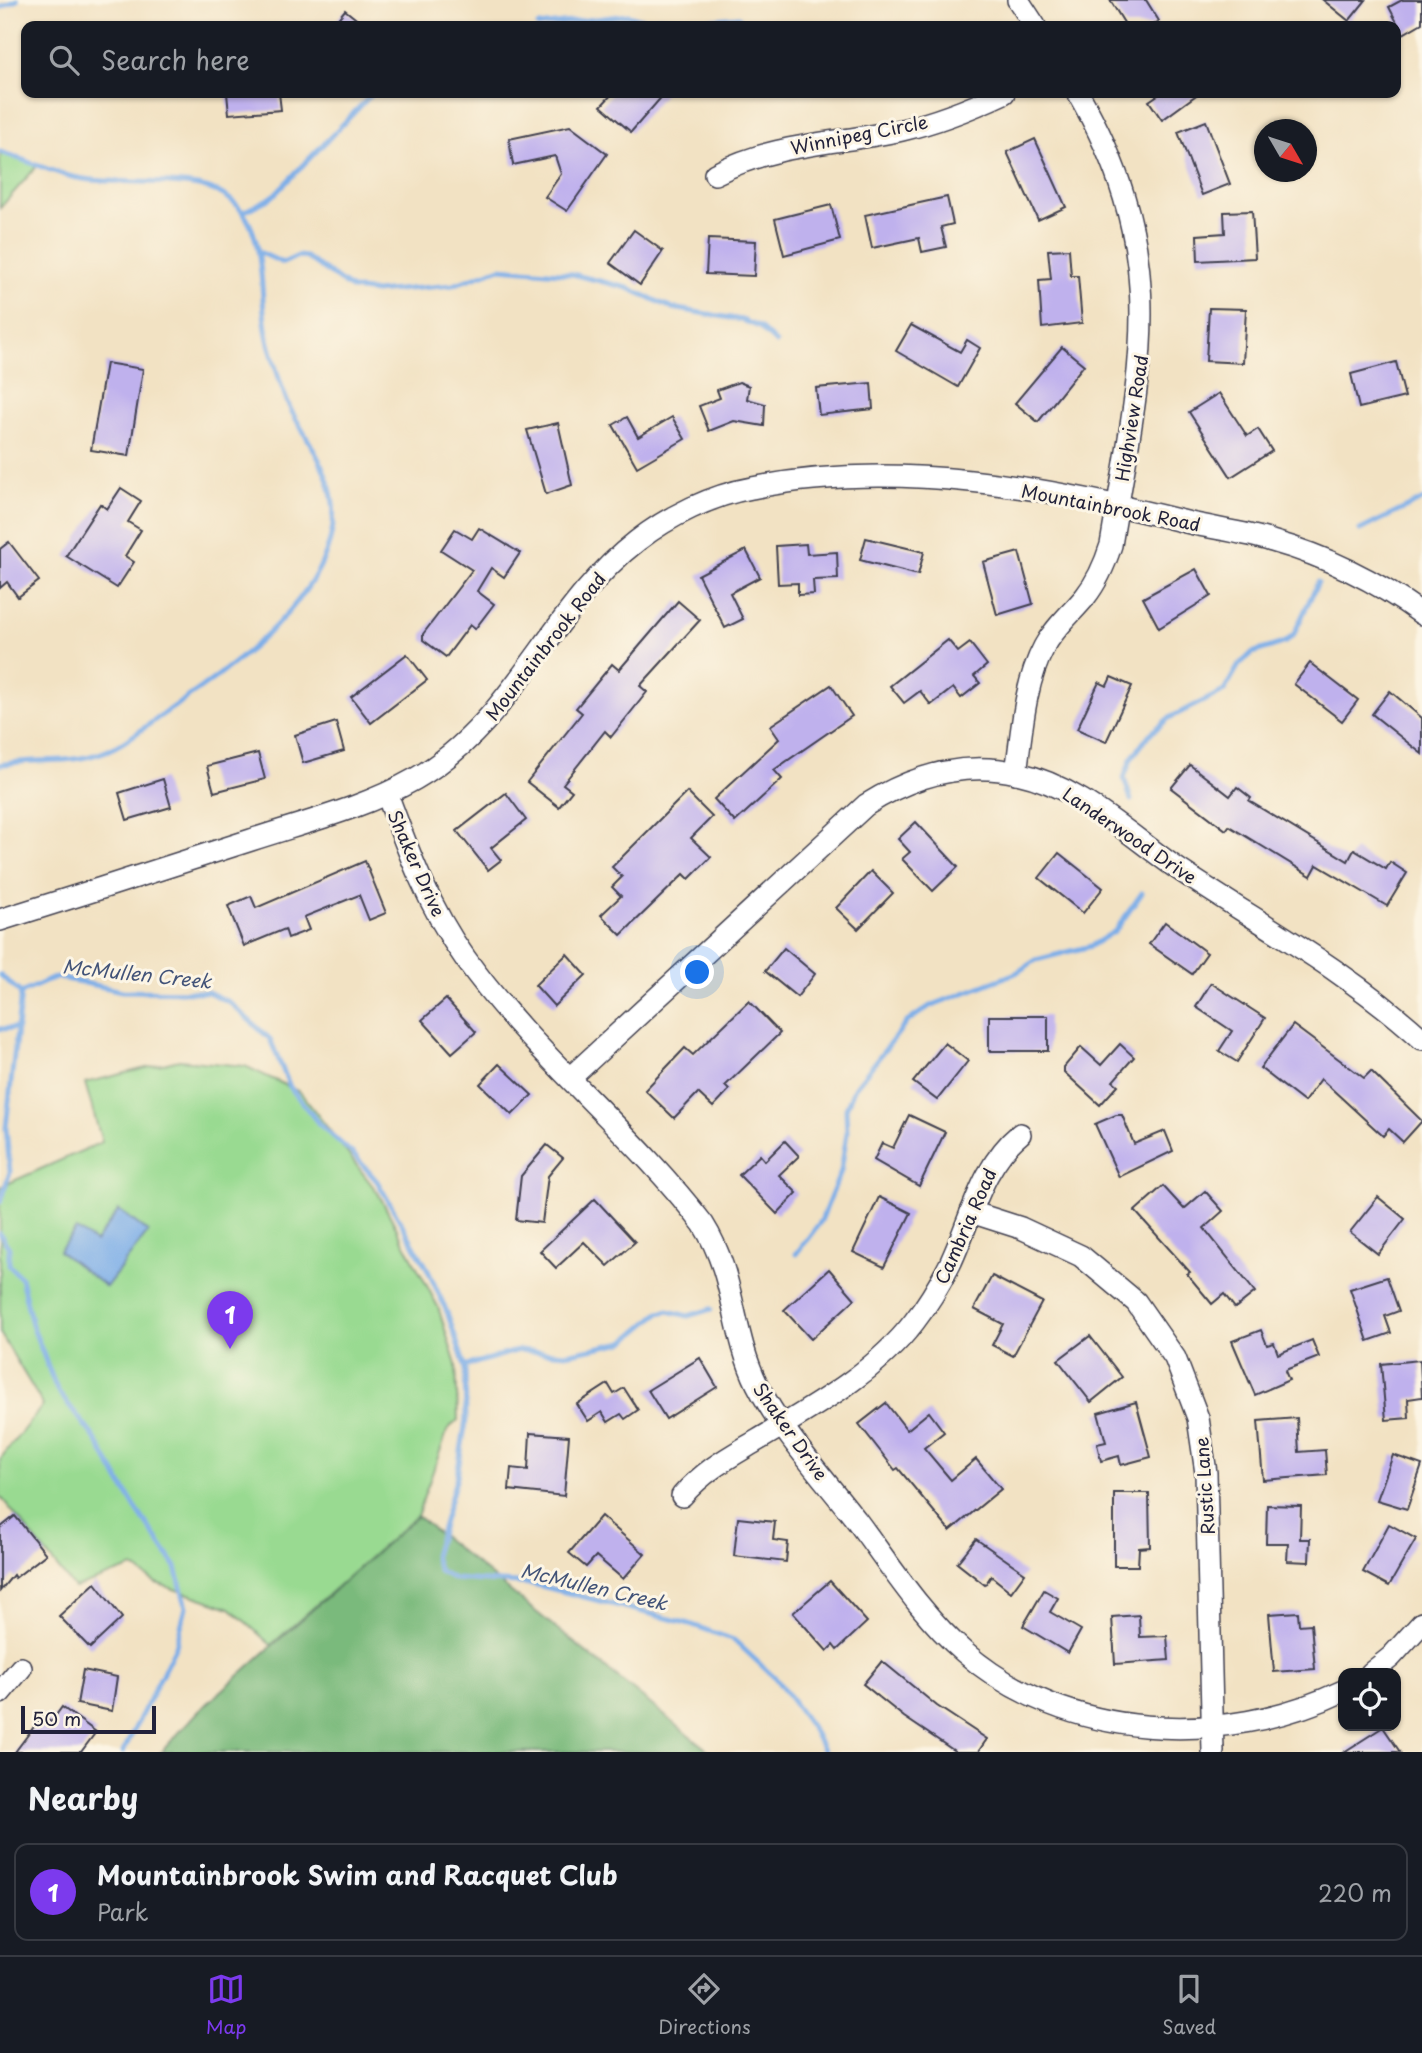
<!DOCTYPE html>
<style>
:root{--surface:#171b24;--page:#242831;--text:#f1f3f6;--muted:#9ea1a6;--line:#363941;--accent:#7c3aed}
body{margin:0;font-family:"Playpen Sans",sans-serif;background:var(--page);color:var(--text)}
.controls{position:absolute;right:21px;bottom:21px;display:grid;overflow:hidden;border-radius:14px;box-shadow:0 2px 5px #0004}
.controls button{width:63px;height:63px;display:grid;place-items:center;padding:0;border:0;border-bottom:2px solid var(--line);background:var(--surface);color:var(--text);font:35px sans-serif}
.compass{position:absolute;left:1254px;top:119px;width:63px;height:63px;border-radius:50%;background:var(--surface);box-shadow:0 2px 5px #0004;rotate:129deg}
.scale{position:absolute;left:21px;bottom:18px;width:135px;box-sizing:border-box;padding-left:7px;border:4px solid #22223b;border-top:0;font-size:19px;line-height:24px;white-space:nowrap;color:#22223b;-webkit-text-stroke:5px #fcf5e5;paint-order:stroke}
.you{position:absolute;left:698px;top:973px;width:24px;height:24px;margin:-18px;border:5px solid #fff;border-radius:50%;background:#1a73e8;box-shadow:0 0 0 10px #1a73e833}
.badge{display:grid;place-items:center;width:46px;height:46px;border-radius:50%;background:var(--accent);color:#fff;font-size:23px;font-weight:700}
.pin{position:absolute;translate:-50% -58px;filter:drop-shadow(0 2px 4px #0008)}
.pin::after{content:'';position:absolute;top:37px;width:24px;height:21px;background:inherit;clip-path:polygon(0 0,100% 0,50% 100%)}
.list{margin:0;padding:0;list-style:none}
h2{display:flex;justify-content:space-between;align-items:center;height:91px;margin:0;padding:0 28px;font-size:30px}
h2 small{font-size:23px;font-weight:400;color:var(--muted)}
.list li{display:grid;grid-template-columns:46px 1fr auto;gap:21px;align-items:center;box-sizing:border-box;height:98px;margin:0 14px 14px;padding:0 14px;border:2px solid var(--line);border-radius:14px}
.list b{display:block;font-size:26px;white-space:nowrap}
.list p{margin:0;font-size:23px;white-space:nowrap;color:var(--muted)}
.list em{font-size:23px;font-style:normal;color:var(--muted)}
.icon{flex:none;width:38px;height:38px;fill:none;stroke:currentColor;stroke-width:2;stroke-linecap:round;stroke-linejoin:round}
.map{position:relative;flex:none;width:1422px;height:1752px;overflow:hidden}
.search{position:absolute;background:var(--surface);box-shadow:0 2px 5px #0004;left:21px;right:21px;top:21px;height:77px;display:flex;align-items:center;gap:18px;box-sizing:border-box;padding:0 24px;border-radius:14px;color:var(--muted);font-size:26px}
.sheet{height:203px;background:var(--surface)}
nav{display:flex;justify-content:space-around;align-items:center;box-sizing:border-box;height:98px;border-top:2px solid var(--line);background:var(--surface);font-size:19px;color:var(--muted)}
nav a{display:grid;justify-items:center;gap:4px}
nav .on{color:var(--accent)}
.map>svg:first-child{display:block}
.green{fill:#99da91;stroke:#5e7e66;stroke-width:2}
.forest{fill:#7aba7b;stroke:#4e6e5b;stroke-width:2}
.water{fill:#7daee8;stroke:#506892;stroke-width:2}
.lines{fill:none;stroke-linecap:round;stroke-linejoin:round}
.stream{stroke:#7daee8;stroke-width:5}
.building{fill:#bfb1ed}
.street-casing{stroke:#413f4f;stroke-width:24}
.street{stroke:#fff;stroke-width:21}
.labels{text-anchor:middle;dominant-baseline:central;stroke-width:6;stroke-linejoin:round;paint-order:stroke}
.street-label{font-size:18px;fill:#22223b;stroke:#fcf5e5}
.water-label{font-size:19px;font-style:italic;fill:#425378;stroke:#fcf5e5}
</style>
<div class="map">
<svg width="1422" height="1752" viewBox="0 0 1422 1752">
<rect width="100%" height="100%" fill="#fcf5e5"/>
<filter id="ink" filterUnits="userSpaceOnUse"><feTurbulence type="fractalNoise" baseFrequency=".0143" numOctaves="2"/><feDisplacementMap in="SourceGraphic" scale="14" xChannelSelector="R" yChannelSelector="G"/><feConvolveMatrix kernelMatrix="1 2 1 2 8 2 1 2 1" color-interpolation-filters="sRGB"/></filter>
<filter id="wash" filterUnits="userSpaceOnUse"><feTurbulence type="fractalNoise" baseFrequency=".00686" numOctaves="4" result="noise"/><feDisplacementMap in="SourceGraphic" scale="28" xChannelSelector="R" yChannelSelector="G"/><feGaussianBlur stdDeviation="1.57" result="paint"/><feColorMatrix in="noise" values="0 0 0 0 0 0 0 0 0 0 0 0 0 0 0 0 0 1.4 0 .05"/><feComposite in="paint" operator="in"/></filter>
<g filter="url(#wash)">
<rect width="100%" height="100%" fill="#f2e2c3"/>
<!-- green -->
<g class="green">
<polygon points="0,151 38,165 0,208"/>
<polygon points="179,1060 245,1066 300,1092 378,1193 438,1307 456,1365 458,1420 448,1429 417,1516 271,1645 230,1608 156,1583 133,1567 74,1588 0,1496 0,1459 43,1405 0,1333 0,1187 102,1142 85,1083"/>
</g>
<!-- forest -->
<polygon class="forest" points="417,1516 710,1752 161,1752 198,1712"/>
<!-- water -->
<polygon class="water" points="119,1210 148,1232 106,1287 59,1251 76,1229 95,1242"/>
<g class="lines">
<!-- stream -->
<g class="stream">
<polyline points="0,8 17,0"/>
<polyline points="538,26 628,15 645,20 659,18 696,21 739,17"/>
<path d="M0 152C22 159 43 168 65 175 110 189 190 173 225 196 274 226 255 299 270 347 276 368 282 393 292 412 308 441 329 469 333 503 343 592 227 671 162 715 142 729 119 749 94 755 64 764 31 758 0 765"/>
<polyline points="245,211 272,197 373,93"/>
<polyline points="259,252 283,263 298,256 306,257 352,289 375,292 453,285 500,268 572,274 628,288 672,308 742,320 759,327 776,343"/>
<polyline points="1360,530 1422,500"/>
<polyline points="1131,800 1124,778 1131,759 1149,735 1169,718 1224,691 1239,665 1252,653 1286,642 1294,634 1318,582"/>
<polyline points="0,975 21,993"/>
<polyline points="21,993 56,977 122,991 208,992 229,1002 270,1039 290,1087 319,1124 353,1154 377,1181 426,1266 447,1312 465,1366 466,1420 457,1476 434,1556 439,1571 454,1579 533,1584 690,1624 734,1640 776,1679 813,1730 824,1752"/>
<polyline points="0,1029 18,1028"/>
<polyline points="0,1202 10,1172 6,1128 21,993"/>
<polyline points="0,1234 9,1248 9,1265 21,1278 32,1325 57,1390 94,1437 135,1507 176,1567 186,1607 176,1646 123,1752"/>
<polyline points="796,1254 821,1221 841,1171 847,1133 846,1109 854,1089 907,1022 930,1006 1016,973 1036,960 1091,946 1115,931 1142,893"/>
<polyline points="465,1366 519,1350 566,1354 624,1342 659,1313 668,1311 688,1316 711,1309"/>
</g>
</g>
<g id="blocks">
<!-- building -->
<g class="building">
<polygon points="1110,0 1146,0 1159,21 1151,26 1126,26"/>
<polygon points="1323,0 1366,0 1349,21"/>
<polygon points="1402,0 1422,0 1422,23 1403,34 1389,7"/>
<polygon points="345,10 365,26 332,26"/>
<polygon points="227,93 279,93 281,110 229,114"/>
<polygon points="613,93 665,93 631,132 601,106"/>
<polygon points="1161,93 1199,93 1162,120 1149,101"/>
<polygon points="1206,121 1230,184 1202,195 1178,132"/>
<polygon points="570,126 607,154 567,211 545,197 561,174 555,156 513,165 509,139"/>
<polygon points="1035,139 1066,207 1038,220 1007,152"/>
<polygon points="947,197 953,224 941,227 946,247 922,252 919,238 872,248 865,215"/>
<polygon points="831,205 840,240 784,255 775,219"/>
<polygon points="1252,211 1255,258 1198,261 1197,235 1225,233 1224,212"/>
<polygon points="634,230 663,251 640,285 610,263"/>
<polygon points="708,239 756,241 754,276 706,274"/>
<polygon points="1069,249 1071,276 1078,276 1082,323 1042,328 1039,280 1051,279 1048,250"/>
<polygon points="1209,308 1246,309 1243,363 1206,361"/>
<polygon points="911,325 960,352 967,340 980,348 958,387 896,351"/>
<polygon points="1062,347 1084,365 1038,422 1015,403"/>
<polygon points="1396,362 1405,397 1359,408 1351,374"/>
<polygon points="106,363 143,369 129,456 91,450"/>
<polygon points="739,382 749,386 747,399 765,404 764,426 734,421 709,431 699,406 720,398 717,390"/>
<polygon points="871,383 873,409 819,415 816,388"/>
<polygon points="1219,393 1247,436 1258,429 1272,451 1231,477 1189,412"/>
<polygon points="627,417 638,437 672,417 685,439 637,467 613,425"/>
<polygon points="558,423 572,485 546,494 527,430"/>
<polygon points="121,488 141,501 128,522 141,530 125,556 134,562 117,588 66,556 100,504 107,509"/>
<polygon points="479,528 520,553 504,577 491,568 477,591 494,604 475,629 470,625 446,657 423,640 423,634 472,570 441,550 455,529 472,539"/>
<polygon points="866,538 924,552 918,575 860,560"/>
<polygon points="9,542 39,581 18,597 7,582 0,588 0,549"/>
<polygon points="806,544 807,554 837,552 838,579 813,580 814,594 798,595 798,583 778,584 776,546"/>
<polygon points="746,550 760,577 730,593 743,619 725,628 698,575"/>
<polygon points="1019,552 1033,604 997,615 983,562"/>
<polygon points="1196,569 1211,596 1159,628 1143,598"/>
<polygon points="678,601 700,620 640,686 647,692 611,737 605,731 563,784 572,791 559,807 527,782 582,713 576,708 612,664 619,670"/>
<polygon points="948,640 958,652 970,643 987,665 974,676 980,683 961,698 953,688 931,705 920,691 904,703 890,686"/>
<polygon points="407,654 427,680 371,723 351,697"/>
<polygon points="1310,663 1358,700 1342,721 1294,684"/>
<polygon points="1111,677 1132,686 1106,742 1077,729 1099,682 1107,686"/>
<polygon points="831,685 852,716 774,770 782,779 735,822 714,799 779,739 770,726"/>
<polygon points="1390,691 1422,718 1422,754 1372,714"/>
<polygon points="336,722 344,751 303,763 295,735"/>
<polygon points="258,753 265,779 214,792 207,766"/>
<polygon points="1190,765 1230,796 1237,787 1251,798 1249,801 1348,861 1354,850 1386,869 1390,862 1407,873 1387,906 1317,865 1311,876 1229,826 1226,830 1171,788"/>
<polygon points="163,779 171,807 127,820 119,793"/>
<polygon points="687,792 712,817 691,838 711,857 689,879 684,874 621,935 601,915 621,896 612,887 622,877 612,867"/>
<polygon points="506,793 526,820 491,848 501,860 488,870 457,831"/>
<polygon points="916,822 958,867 933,891 902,859 910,852 898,839"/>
<polygon points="1059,853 1103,888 1083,913 1039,878"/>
<polygon points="365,861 386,913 369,920 359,895 304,917 309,930 288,938 285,929 244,946 228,906 251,896 256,908"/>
<polygon points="871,871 893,893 858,929 836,908"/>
<polygon points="1165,922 1207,953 1192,974 1149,944"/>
<polygon points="784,948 815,974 797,997 765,971"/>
<polygon points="567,954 586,975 554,1006 535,985"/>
<polygon points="1211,983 1265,1018 1237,1062 1219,1051 1232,1031 1196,1007"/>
<polygon points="446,999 476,1032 452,1053 422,1020"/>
<polygon points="749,1001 780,1033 725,1086 729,1090 713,1107 698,1093 674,1118 645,1090 685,1048 693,1055"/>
<rect x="989" y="1016" width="59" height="35"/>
<polygon points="1293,1025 1364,1078 1371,1071 1422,1121 1403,1142 1389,1129 1383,1136 1321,1079 1304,1102 1260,1068"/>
<polygon points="945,1043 968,1061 937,1100 913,1082"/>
<polygon points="1120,1044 1134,1057 1113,1081 1118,1085 1100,1105 1064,1072 1064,1067 1081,1047 1101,1065"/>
<polygon points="499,1064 532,1095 512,1115 480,1084"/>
<polygon points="909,1115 945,1132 919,1186 874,1160 882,1143 893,1148"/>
<polygon points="1116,1115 1122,1115 1134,1144 1165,1131 1173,1151 1119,1177 1095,1124"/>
<polygon points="785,1141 799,1156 779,1175 797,1193 777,1214 739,1175 760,1155 765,1161"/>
<polygon points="547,1145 563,1158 548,1176 542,1223 516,1220 521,1176"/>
<polygon points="1163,1186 1184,1209 1205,1191 1223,1211 1204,1228 1255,1292 1235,1308 1224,1294 1212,1304 1187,1274 1190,1272 1135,1211"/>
<polygon points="879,1197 911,1213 884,1267 853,1252"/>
<polygon points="1378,1197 1405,1219 1378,1254 1350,1232"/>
<polygon points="595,1199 635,1242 608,1266 584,1242 556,1268 540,1251"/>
<polygon points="829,1269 855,1299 811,1339 784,1310"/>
<polygon points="992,1276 1042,1302 1013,1356 992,1345 1003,1324 974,1309"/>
<polygon points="1387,1277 1399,1311 1385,1316 1391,1333 1368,1341 1350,1289"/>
<polygon points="1261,1330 1267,1345 1274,1343 1278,1354 1312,1340 1319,1357 1288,1369 1285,1371 1289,1380 1255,1395 1232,1341"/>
<polygon points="1090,1336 1122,1377 1091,1402 1058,1360"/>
<polygon points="700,1358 717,1387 666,1419 648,1390"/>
<polygon points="1420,1360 1422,1397 1408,1399 1409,1418 1386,1420 1381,1364"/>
<polygon points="608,1384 614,1394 624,1388 638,1410 625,1419 621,1414 608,1422 602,1412 588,1421 577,1404"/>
<polygon points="1136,1402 1151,1457 1121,1465 1119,1456 1101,1461 1097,1444 1106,1442 1098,1413"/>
<polygon points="886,1403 907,1430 929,1412 944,1432 924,1448 951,1480 976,1459 1001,1489 950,1531 898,1468 895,1470 859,1424"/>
<polygon points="1297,1418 1299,1452 1325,1450 1327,1475 1263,1480 1258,1421"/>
<polygon points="530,1433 569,1436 564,1496 509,1490 511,1468 528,1470"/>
<polygon points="1393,1455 1422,1465 1407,1509 1377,1500"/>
<polygon points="1114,1493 1149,1493 1150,1547 1139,1548 1138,1566 1114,1566"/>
<polygon points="1267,1505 1301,1506 1300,1539 1310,1539 1309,1562 1287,1561 1288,1543 1266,1543"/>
<polygon points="15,1516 46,1554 15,1578 13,1575 0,1591 0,1528"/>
<polygon points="601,1516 645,1554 623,1579 596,1556 586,1567 569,1553"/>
<polygon points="738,1518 775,1522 773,1540 788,1542 786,1562 734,1556"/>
<polygon points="1389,1524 1416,1539 1389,1586 1363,1572"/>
<polygon points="976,1539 1025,1573 1011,1592 991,1576 985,1585 957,1563"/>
<polygon points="830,1581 867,1622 837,1650 833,1645 827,1651 793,1613"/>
<polygon points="95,1583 122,1618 90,1648 59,1616"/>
<polygon points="1044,1590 1058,1598 1050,1612 1081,1630 1068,1653 1023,1626"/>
<polygon points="1298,1612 1299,1625 1311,1624 1315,1669 1274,1672 1269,1614"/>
<polygon points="1139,1615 1140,1637 1167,1636 1169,1660 1115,1664 1112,1617"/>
<polygon points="882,1661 937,1706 987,1739 978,1752 956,1752 904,1717 863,1684"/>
<polygon points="83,1670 117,1677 112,1711 77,1704"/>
<polygon points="62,1707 96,1732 81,1752 15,1752 42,1716 51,1722"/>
<polygon points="1383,1727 1400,1752 1344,1752"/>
</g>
</g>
</g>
<g filter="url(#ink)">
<use href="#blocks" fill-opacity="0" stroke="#413f4f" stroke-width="2"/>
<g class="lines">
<!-- street casing -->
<g class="street-casing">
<g id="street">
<polyline points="1018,0 1035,26"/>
<path d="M715 174C774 143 838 144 902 130 937 122 972 108 1004 93"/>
<path d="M1016 773C1022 731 1024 685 1044 647 1054 628 1071 614 1085 597 1097 582 1105 564 1111 545 1140 368 1173 259 1078 93"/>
<path d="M387 794C408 851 429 908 465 958 534 1055 631 1130 703 1224 736 1276 731 1331 757 1384 782 1433 823 1477 857 1521 890 1565 922 1616 964 1652 1066 1741 1224 1748 1343 1691"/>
<path d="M0 920C84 894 167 867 251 840 306 822 364 808 415 779 514 723 549 609 637 541 669 516 712 495 752 488 895 459 1047 487 1186 522 1215 529 1244 532 1272 541 1325 556 1378 582 1422 614"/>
<path d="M570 1078 866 805C912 776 963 761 1017 773 1078 786 1125 832 1175 867 1261 925 1344 968 1422 1039"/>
<polyline points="971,1212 1021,1228 1081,1256 1136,1302 1175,1358 1198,1418 1206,1473 1213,1752"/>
<path d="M682 1496C706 1469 728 1458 758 1440 813 1407 874 1374 914 1322 928 1304 940 1284 950 1264 971 1220 981 1166 1020 1134"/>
<polyline points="1371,1673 1391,1657 1422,1623"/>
<polyline points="0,1693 21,1668"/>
</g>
</g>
<!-- street -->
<use href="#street" class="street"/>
</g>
</g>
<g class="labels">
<!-- street labels -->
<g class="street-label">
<text transform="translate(859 134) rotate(-11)">Winnipeg Circle</text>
<text transform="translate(1131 418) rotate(-81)">Highview Road</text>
<text transform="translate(1111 507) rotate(11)">Mountainbrook Road</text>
<text transform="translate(545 646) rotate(-52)">Mountainbrook Road</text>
<text transform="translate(1130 835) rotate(34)">Landerwood Drive</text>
<text transform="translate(417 863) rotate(66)">Shaker Drive</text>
<text transform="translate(965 1226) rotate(-66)">Cambria Road</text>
<text transform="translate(791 1431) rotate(55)">Shaker Drive</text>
<text transform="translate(1204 1486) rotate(-94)">Rustic Lane</text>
</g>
<!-- water labels -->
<g class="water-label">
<text transform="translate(137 973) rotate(6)">McMullen Creek</text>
<text transform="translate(594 1586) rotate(13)">McMullen Creek</text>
</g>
</g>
</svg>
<div class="controls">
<button><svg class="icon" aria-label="locate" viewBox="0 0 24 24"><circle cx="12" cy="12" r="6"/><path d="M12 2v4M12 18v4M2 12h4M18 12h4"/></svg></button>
</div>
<svg class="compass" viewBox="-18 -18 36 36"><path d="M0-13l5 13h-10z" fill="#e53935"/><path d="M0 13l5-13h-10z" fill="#9ea1a6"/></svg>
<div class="scale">50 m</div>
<div class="you"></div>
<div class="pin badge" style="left:230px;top:1349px">1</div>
<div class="search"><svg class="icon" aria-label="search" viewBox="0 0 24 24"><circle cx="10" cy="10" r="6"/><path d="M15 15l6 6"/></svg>Search here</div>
</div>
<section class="sheet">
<h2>Nearby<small></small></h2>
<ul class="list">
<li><span class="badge">1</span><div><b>Mountainbrook Swim and Racquet Club</b><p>Park</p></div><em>220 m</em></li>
</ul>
</section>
<nav>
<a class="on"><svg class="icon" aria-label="map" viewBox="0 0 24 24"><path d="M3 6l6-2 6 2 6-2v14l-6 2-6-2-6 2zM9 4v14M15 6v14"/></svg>Map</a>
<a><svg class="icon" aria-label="directions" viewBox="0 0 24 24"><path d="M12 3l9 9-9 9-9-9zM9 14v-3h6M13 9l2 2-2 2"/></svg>Directions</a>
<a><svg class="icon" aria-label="saved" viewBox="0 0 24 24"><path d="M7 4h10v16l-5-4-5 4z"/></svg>Saved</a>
</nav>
